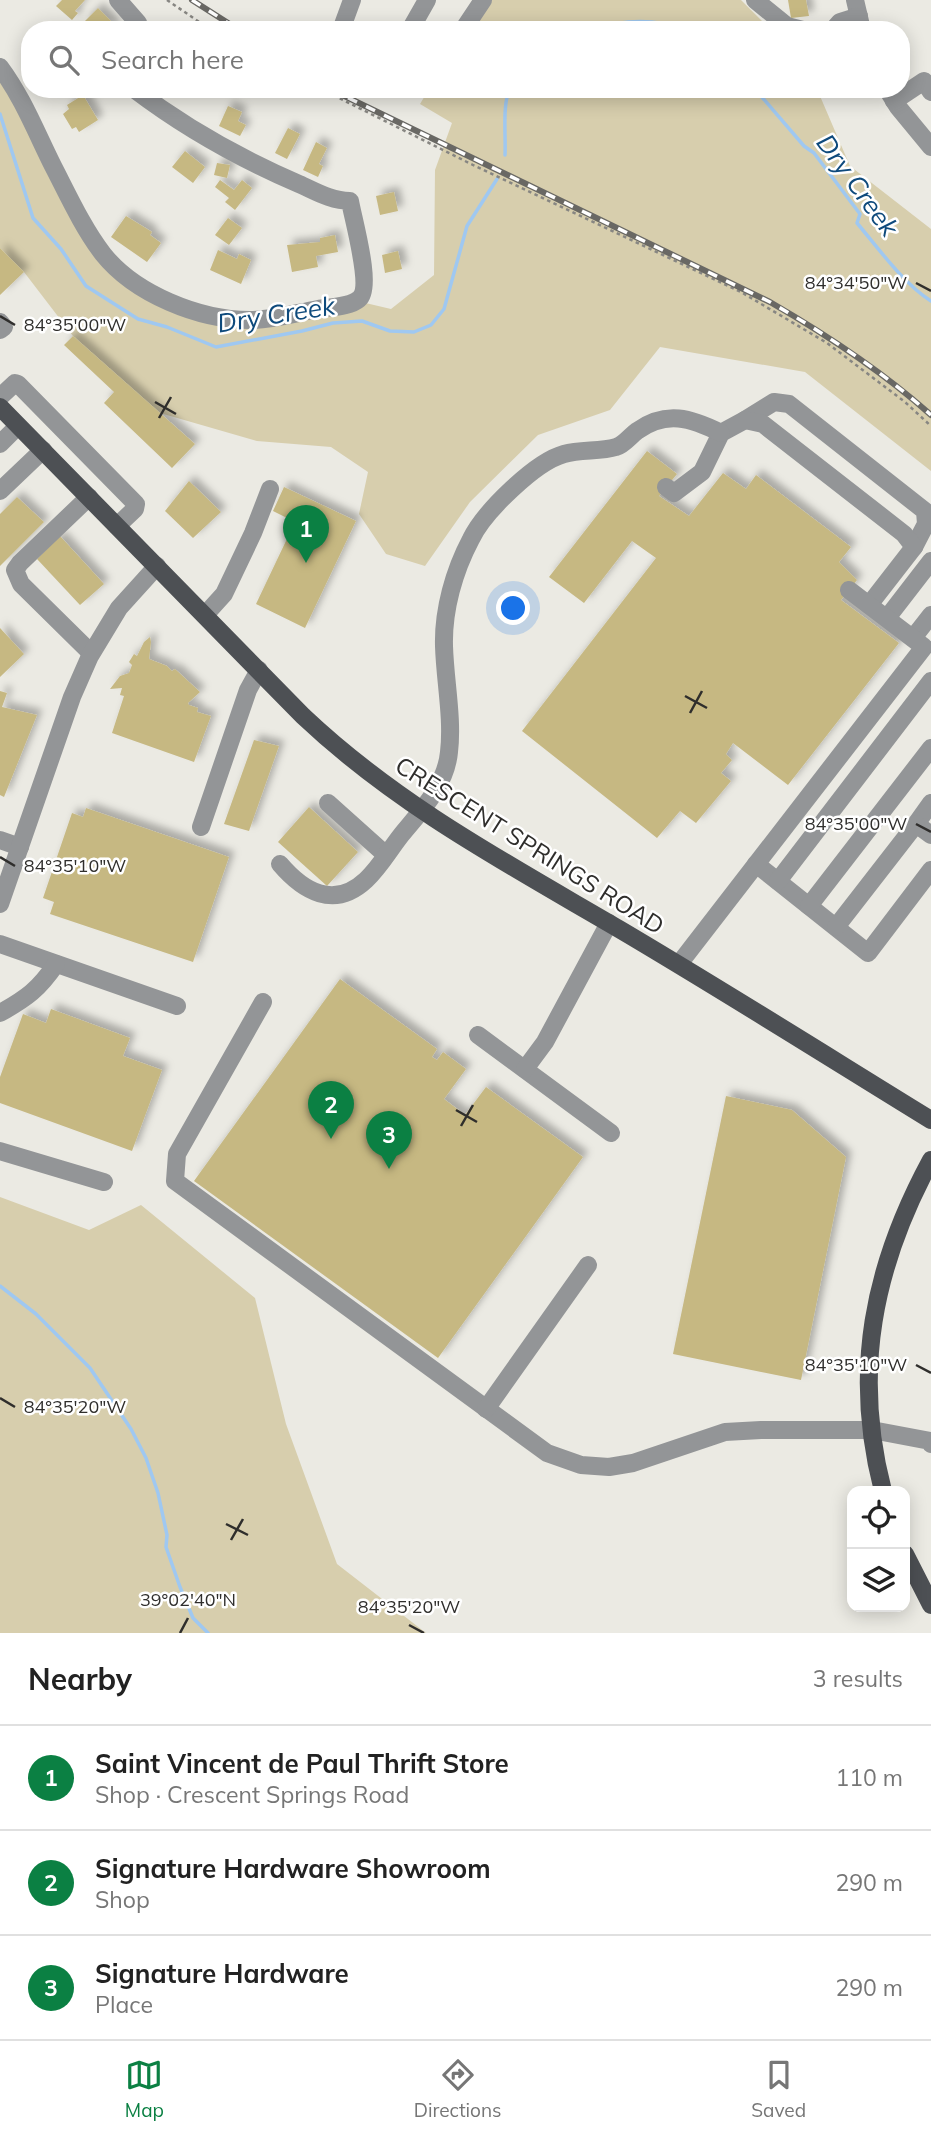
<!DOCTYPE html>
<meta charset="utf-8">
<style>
:root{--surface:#fff;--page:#f2f2f2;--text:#222;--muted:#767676;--line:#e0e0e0;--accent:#0b8043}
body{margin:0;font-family:Mulish,sans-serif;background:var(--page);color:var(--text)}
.controls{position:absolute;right:21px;bottom:21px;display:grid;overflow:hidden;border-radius:14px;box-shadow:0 4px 18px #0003}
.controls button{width:63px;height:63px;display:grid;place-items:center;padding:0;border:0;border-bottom:2px solid var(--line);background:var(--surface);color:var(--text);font:35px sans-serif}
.you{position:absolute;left:514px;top:609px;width:24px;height:24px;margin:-18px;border:5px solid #fff;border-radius:50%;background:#1a73e8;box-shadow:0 0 0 10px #1a73e833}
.badge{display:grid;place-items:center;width:46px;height:46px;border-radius:50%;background:var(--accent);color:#fff;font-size:23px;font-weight:700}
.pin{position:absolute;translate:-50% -58px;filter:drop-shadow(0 2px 4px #0008)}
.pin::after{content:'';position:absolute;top:37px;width:24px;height:21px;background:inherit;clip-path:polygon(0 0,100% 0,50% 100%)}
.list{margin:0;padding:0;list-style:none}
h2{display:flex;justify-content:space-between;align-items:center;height:91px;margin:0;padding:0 28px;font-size:30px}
h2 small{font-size:23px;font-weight:400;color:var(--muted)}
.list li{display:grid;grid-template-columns:46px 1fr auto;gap:21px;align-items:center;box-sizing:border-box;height:105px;padding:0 28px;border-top:2px solid var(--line)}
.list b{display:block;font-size:26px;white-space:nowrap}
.list p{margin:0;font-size:23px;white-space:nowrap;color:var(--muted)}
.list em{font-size:23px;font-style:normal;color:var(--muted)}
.icon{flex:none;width:38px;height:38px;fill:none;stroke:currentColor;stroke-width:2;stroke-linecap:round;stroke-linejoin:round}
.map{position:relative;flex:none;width:931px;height:1633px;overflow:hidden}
.search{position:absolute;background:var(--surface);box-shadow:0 4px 18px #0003;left:21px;right:21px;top:21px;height:77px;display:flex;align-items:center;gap:18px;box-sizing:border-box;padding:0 24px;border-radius:28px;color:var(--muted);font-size:26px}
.sheet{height:406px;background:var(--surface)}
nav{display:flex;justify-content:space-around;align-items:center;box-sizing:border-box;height:98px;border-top:2px solid var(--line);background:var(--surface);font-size:19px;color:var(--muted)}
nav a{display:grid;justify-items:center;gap:4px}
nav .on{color:var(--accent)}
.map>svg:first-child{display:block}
.green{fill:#d7cead}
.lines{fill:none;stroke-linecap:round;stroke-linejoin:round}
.stream{stroke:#9fc8f1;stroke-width:3.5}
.building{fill:#c6b882;filter:url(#shadow)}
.path{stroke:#878682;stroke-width:2.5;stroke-dasharray:3.5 3.5;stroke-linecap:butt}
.minor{stroke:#939597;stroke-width:18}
.major{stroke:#4d5054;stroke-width:18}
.rail-casing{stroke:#696864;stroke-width:6}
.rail{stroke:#fff;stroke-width:3.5;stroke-dasharray:10;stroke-linecap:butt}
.ticks{fill:none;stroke:#2f2e2c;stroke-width:2.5}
.labels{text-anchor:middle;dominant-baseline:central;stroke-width:5;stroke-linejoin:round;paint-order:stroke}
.street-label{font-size:24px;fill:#2f2e2c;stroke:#fff}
.water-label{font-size:26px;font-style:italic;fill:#0e4a7c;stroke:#fff}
.ticks-label{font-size:18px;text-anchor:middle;fill:#2f2e2c;stroke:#fff;stroke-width:5;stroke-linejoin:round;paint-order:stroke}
</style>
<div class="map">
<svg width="931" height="1633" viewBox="0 0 931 1633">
<defs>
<filter id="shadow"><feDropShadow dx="5.5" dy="-5.5" stdDeviation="3.5" flood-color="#0004"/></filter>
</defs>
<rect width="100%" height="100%" fill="#ebeae3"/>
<!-- green -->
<g class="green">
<polygon points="487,0 741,0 771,30 468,30"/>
<polygon points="0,67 95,241 138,284 229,318 357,301 391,309 434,275 435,170 452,123 420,104 429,89 817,89 850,166 931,229 931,471 805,372 660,347 610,410 538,435 470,502 425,566 386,554 359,514 368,472 331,447 257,441 160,413 73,336 24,272 0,248"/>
<polygon points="0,1197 89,1230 141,1205 255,1298 286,1424 337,1564 426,1633 0,1633"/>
</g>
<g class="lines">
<!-- stream -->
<g class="stream">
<path d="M592 30C624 19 654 18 686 30"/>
<path d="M755 89 804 146 814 153 860 214 857 223C878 248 904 284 931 301"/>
<polyline points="0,114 33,218 61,249 86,286 138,319 167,327 216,347 302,331 333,323 362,321 390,331 414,332 431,325 444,309 467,226 497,179"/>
<path d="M505 155C506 137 502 103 510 89"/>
<polyline points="0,1286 36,1314 90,1368 131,1429 146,1458 158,1493 167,1535 166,1547 180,1587 193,1618 208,1633"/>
</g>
</g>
<!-- building -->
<g class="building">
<polygon points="62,0 85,0 75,11 78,13 72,20 56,6"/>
<polygon points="788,0 806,0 809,16 791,18"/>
<polygon points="98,8 116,26 112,30 92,30 84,22"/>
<polygon points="83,95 98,120 79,132 76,127 72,129 63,114 69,109 67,105"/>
<polygon points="228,106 242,112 238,121 246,125 240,136 219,126"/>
<polygon points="288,128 300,134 287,159 275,153"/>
<polygon points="316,142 327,148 319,164 323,166 318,177 303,170"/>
<polygon points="185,151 205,167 193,183 172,167"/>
<polygon points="217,163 230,165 227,178 214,175"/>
<polygon points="220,180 234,190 242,180 252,188 235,210 225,202 229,198 215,187"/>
<polygon points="394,192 398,211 380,215 376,196"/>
<polygon points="126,216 152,232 150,235 161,243 147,262 111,237"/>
<polygon points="228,218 242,228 229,245 215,235"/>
<polygon points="335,235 338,252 316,256 318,267 292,272 287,245 320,242 320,238"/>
<polygon points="0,248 24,272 0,295"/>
<polygon points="218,250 237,259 239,254 251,260 241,284 210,270"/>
<polygon points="398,251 402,269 385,273 382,255"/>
<polygon points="73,336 195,444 172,468 104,403 114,392 64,345"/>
<polygon points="647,451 677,474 659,496 689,516 723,473 746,489 756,475 851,547 839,562 857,580 841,600 899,643 788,785 733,743 726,754 732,760 721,773 731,781 696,823 680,811 657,838 522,731 656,558 632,541 584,603 549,577"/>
<polygon points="189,481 221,512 193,538 165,511"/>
<polygon points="284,487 356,521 305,628 256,604 295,522 273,511"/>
<polygon points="17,497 44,522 0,566 0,514"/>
<polygon points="60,536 104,584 80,605 37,559"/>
<polygon points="0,628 24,654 0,677"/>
<polygon points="150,637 151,642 149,659 167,666 172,671 175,669 200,692 188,703 189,705 198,708 197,712 211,716 194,762 112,733 124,696 120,695 122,688 110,689 120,676 129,673 132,665 129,662 134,654 137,656 144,642"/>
<polygon points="0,691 7,693 2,707 37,715 4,797 0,795"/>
<polygon points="254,740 279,746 249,831 224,824"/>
<polygon points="309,807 358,852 327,886 278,842"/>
<polygon points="86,808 229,857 193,962 50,914 54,902 43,898 72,813 83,817"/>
<polygon points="340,979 437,1049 432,1057 437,1060 443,1052 466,1069 444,1099 465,1115 486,1087 583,1157 438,1358 194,1181"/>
<polygon points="51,1009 130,1038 123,1056 162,1070 132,1151 0,1103 0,1077 23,1014 46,1023"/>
<polygon points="726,1096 792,1110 846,1157 801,1380 673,1354"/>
</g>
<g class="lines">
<!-- path -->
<g class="path">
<polyline points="167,0 211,30"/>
<polyline points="321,89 473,165 741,292 827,343 905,402 931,426"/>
</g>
<!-- minor -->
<g class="minor">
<polyline points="118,0 138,23 136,30"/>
<polyline points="755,0 787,26 803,30"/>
<polyline points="855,0 862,30"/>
<polyline points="341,30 352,0"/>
<polyline points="410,30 427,0"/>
<polyline points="463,30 483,0"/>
<polyline points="833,30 840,22 859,16"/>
<path d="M0 67C23 98 36 132 53 166 68 195 83 228 103 254 135 294 199 320 250 320 273 320 296 313 318 309 330 307 350 307 359 299 373 288 353 219 350 201 331 201 315 191 299 184 241 159 184 127 134 89"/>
<polyline points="887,89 898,107 931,147"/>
<polyline points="894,101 924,81 931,92"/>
<polyline points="0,322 4,327 0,330"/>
<polyline points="0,397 15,383 18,384 136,504 135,509 117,526"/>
<polyline points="745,420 774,402 789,404 925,511 926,524 914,547"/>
<polyline points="0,444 18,426"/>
<polyline points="666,487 674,493 702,472 721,433 745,420 763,424 904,534 914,547 869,605"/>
<polyline points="0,491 43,450"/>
<polyline points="89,497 20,563 15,570 21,584 91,653"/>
<polyline points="205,615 224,594 253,533 270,489"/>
<polyline points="887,618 931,561"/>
<polyline points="913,638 931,615"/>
<polyline points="328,803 386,855"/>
<polyline points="931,803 916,824 931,835"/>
<polyline points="201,827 248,690 259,670"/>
<polyline points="0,840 20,847"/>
<path d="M280 864C303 891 334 910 366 880 380 867 390 849 402 834 421 811 446 785 449 752 453 718 445 681 444 646 443 610 454 571 471 539 484 512 535 462 564 454 581 449 600 452 616 447 624 445 631 435 637 431 666 410 691 418 721 433"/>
<polyline points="756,864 868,953 931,870"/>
<polyline points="778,881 931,681"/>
<polyline points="0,904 72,697 90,656 119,608 157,566"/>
<polyline points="809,906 931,748"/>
<polyline points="836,927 916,824"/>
<polyline points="0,944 177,1006"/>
<polyline points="679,964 924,647 849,590"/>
<polyline points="263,1002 177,1154 175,1181 547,1453 581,1465 609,1467 633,1463 725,1432 761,1430 872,1430 930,1441 931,1444"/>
<path d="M0 1013C27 998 39 989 56 964"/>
<polyline points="478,1035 611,1133"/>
<polyline points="525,1069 545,1042 609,923"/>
<polyline points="0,1151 104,1182"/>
<polyline points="486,1409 588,1265"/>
</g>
<!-- major -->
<g class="major">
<path d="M0 407 303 716C397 805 508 864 619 929 724 991 827 1056 931 1120"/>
<path d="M883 1491C852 1372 873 1267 931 1160"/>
<polyline points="905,1554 931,1605"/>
</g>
<!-- rail casing -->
<g class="rail-casing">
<g id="rail">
<polyline points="192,0 239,30"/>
<path d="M330 89 770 302C827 335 882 371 931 415"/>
</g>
</g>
<!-- rail -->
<use href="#rail" class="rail"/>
</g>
<!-- ticks -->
<path class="ticks" d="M916 283 931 291M0 316 15 325M155 402 176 414M159 418 171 397M685 696 707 708M690 713 702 691M916 824 931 832M0 857 15 866M456 1110 477 1122M461 1126 473 1105M916 1365 931 1373M0 1398 15 1407M226 1524 248 1535M231 1540 243 1519M409 1625 424 1633M180 1633 188 1618"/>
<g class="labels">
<!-- street labels -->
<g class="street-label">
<text transform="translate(530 845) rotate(32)">CRESCENT SPRINGS ROAD</text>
</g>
<!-- water labels -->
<g class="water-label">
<text transform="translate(858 185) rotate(54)">Dry Creek</text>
<text transform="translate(276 314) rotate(-9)">Dry Creek</text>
</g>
</g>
<g class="ticks-label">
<text x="856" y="289">84°34'50"W</text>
<text x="75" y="331">84°35'00"W</text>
<text x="856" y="830">84°35'00"W</text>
<text x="75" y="872">84°35'10"W</text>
<text x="856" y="1371">84°35'10"W</text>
<text x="75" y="1413">84°35'20"W</text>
<text x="188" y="1606">39°02'40"N</text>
<text x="409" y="1613">84°35'20"W</text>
</g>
</svg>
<div class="controls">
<button><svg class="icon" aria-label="locate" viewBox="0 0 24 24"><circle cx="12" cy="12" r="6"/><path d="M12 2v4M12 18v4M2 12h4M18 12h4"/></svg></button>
<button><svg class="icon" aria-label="layers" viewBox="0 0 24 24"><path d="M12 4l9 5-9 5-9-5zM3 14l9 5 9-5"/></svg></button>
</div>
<div class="you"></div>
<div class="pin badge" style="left:306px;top:563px">1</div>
<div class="pin badge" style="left:331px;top:1139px">2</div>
<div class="pin badge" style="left:389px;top:1169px">3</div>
<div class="search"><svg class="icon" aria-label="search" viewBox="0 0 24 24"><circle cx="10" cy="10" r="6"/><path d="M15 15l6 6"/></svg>Search here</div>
</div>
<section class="sheet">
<h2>Nearby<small>3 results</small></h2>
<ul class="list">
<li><span class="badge">1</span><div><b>Saint Vincent de Paul Thrift Store</b><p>Shop · Crescent Springs Road</p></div><em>110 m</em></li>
<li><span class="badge">2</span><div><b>Signature Hardware Showroom</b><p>Shop</p></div><em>290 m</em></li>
<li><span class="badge">3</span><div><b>Signature Hardware</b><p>Place</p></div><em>290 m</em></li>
</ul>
</section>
<nav>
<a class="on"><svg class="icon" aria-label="map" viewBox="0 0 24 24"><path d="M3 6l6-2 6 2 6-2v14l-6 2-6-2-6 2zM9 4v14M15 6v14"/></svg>Map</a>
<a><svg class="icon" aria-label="directions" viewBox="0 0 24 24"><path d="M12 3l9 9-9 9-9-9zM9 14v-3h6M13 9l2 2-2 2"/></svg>Directions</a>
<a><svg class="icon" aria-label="saved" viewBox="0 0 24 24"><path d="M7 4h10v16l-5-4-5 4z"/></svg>Saved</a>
</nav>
